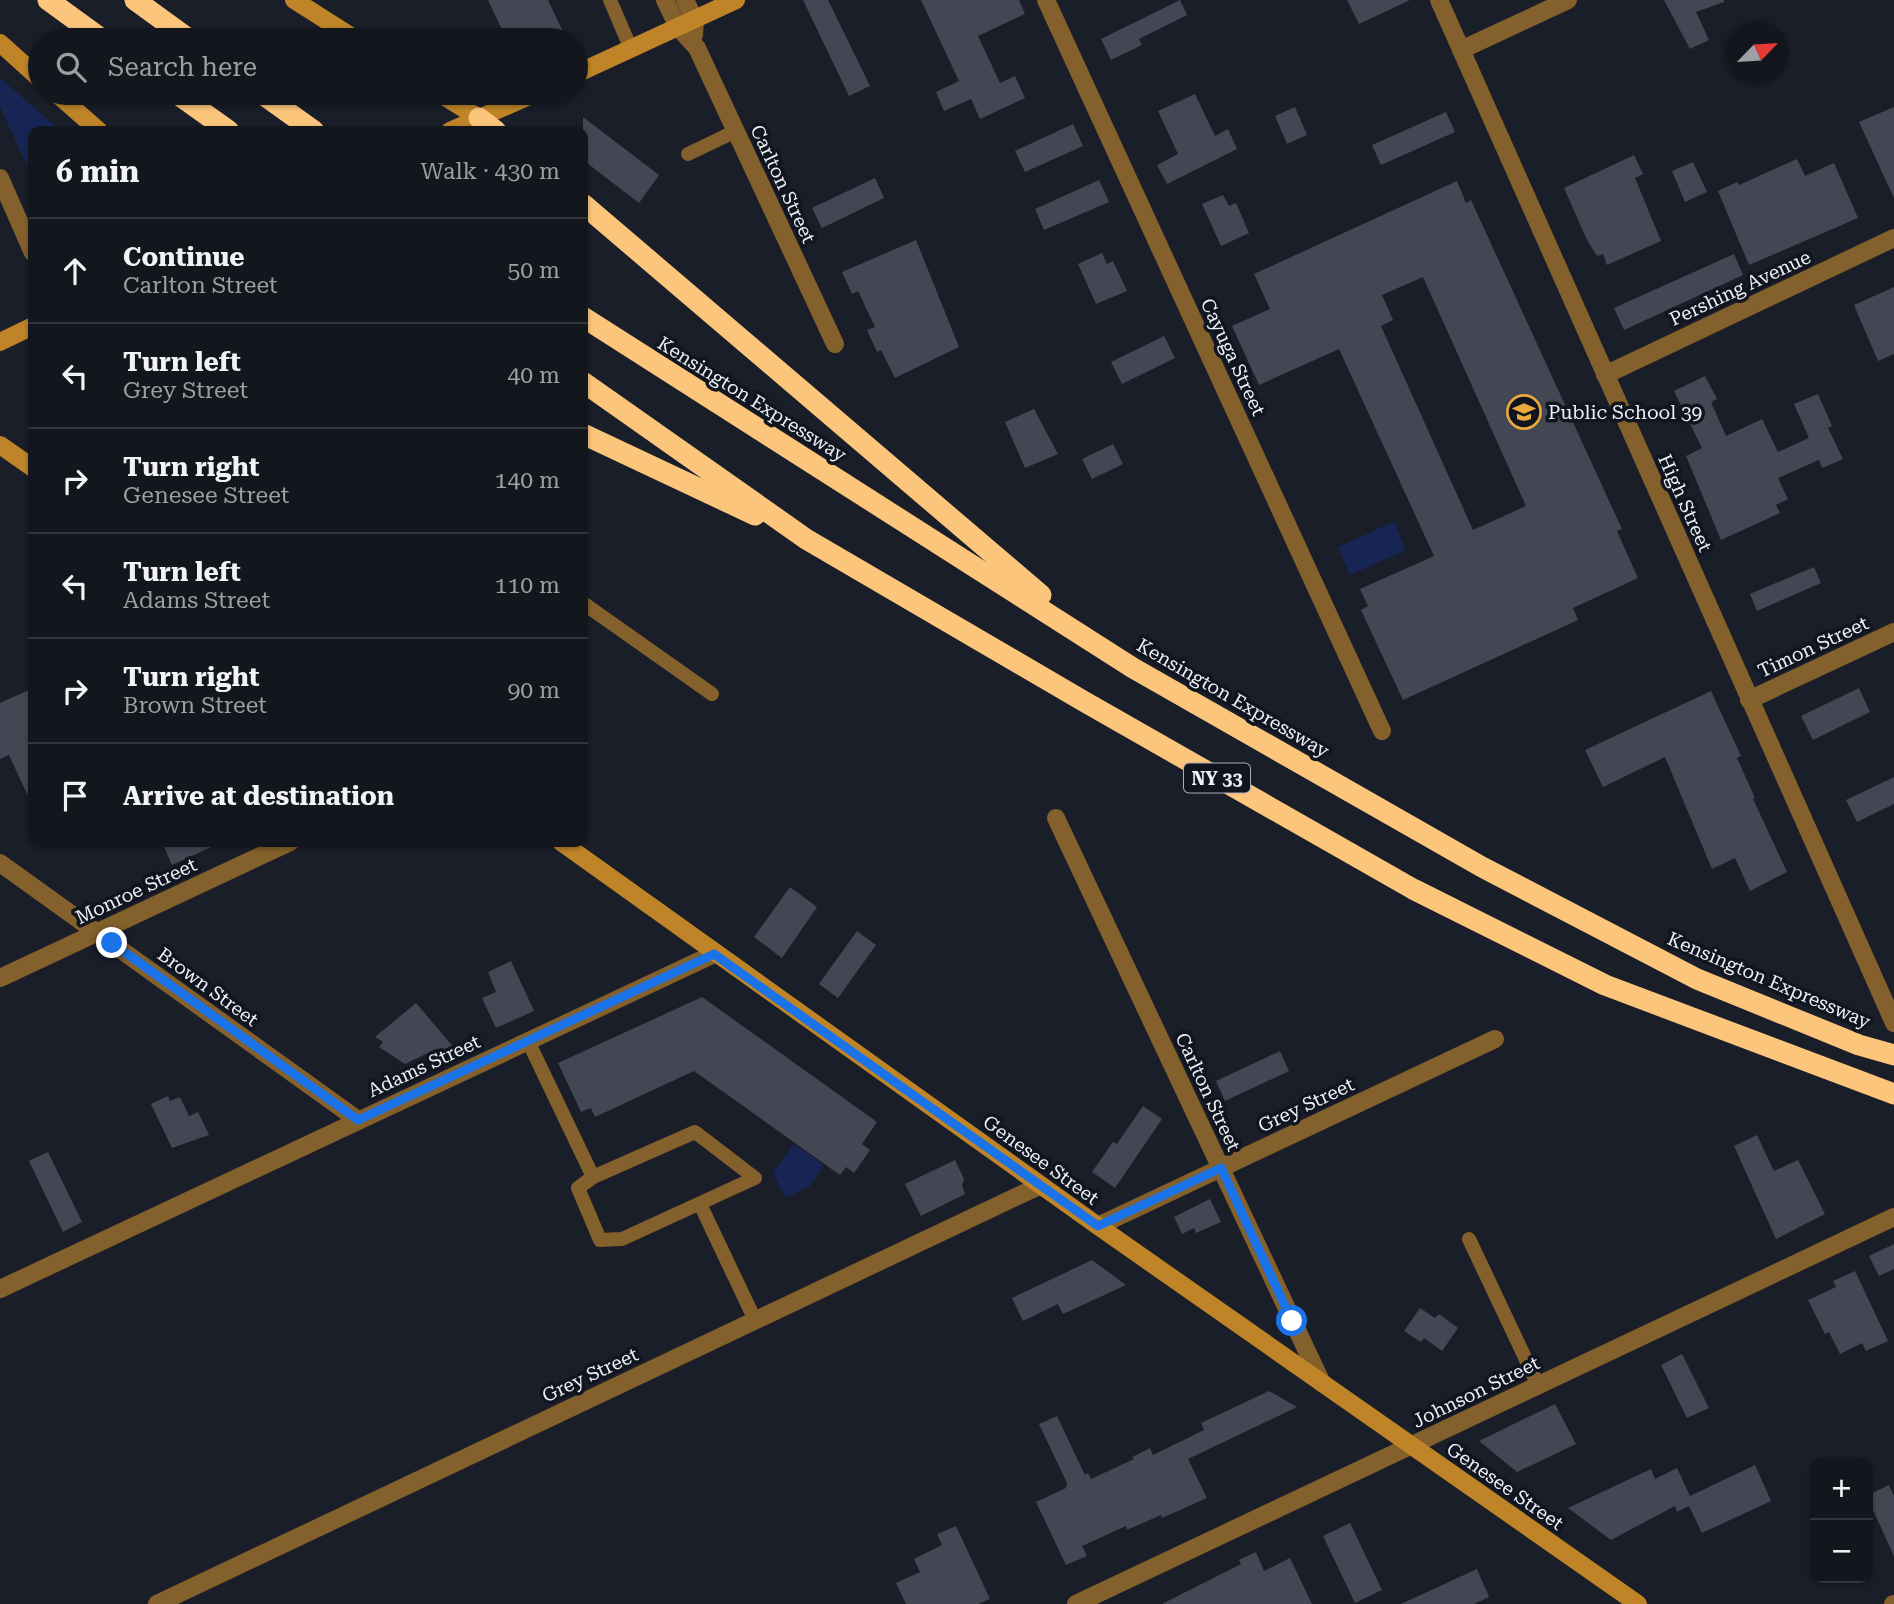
<!DOCTYPE html>
<meta charset="utf-8">
<style>
:root{--surface:#14161e;--page:#21232b;--text:#f1f3f6;--muted:#9d9fa4;--line:#33353c}
body{margin:0;font-family:"Roboto Serif",serif;background:var(--page);color:var(--text)}
.controls{position:absolute;right:21px;bottom:21px;display:grid;overflow:hidden;border-radius:14px;box-shadow:0 2px 5px #0004}
.controls button{width:63px;height:63px;display:grid;place-items:center;padding:0;border:0;border-bottom:2px solid var(--line);background:var(--surface);color:var(--text);font:35px sans-serif}
.compass{position:absolute;left:1726px;top:21px;width:63px;height:63px;border-radius:50%;background:var(--surface);box-shadow:0 2px 5px #0004;rotate:65deg}
.stop{position:absolute;width:21px;height:21px;margin:-16px;border:5px solid #1a73e8;border-radius:50%;background:#fff}
.stop.end{background:#1a73e8;border-color:#fff;box-shadow:0 2px 7px #0008}
.list{margin:0;padding:0;list-style:none}
h2{display:flex;justify-content:space-between;align-items:center;height:91px;margin:0;padding:0 28px;font-size:30px}
h2 small{font-size:23px;font-weight:400;color:var(--muted)}
.list li{display:grid;grid-template-columns:46px 1fr auto;gap:21px;align-items:center;box-sizing:border-box;height:105px;padding:0 28px;border-top:2px solid var(--line)}
.list b{display:block;font-size:26px;white-space:nowrap}
.list p{margin:0;font-size:23px;white-space:nowrap;color:var(--muted)}
.list em{font-size:23px;font-style:normal;color:var(--muted)}
.icon{flex:none;width:38px;height:38px;fill:none;stroke:currentColor;stroke-width:2;stroke-linecap:round;stroke-linejoin:round}
.map{position:relative;flex:none;width:1894px;height:1604px;overflow:hidden}
.search{position:absolute;background:var(--surface);box-shadow:0 2px 5px #0004;left:28px;top:28px;width:560px;height:77px;display:flex;align-items:center;gap:18px;box-sizing:border-box;padding:0 24px;border-radius:38px;color:var(--muted);font-size:26px}
.panel{position:absolute;background:var(--surface);box-shadow:0 2px 5px #0004;left:28px;top:126px;width:560px;height:721px;border-radius:14px}
.map>svg:first-child{display:block}
.green{fill:#172555}
.building{fill:#424753;fill-rule:evenodd}
.lines{fill:none;stroke-linecap:round;stroke-linejoin:round}
.lane{stroke:#84602c;stroke-width:14}
.street{stroke:#84602c;stroke-width:18}
.secondary{stroke:#be8427;stroke-width:18}
.highway{stroke:#fbc57b;stroke-width:21}
.route{stroke:#1a73e8;stroke-width:9}
.labels{text-anchor:middle;dominant-baseline:central;stroke-width:7;stroke-linejoin:round;paint-order:stroke}
.shield{fill:#11151f;stroke:#abaeb6;stroke-width:2}
.shield-label{font-size:18px;font-weight:bold;fill:#edf0f7}
.street-label{font-size:19px;fill:#edf0f7;stroke:#11151f}
.poi-label{font-size:19px;fill:#edf0f7;stroke:#11151f;text-anchor:start}
</style>
<div class="map">
<svg width="1894" height="1604" viewBox="0 0 1894 1604">
<rect width="100%" height="100%" fill="#1a1e28"/>
<!-- green -->
<g class="green">
<polygon points="0,78 61,131 33,131 33,178 0,107"/>
<polygon points="1394,522 1406,550 1350,575 1338,547"/>
<polygon points="794,1144 824,1165 809,1187 786,1198 773,1173"/>
</g>
<!-- building -->
<g class="building">
<polygon points="488,0 548,0 564,34 551,40 507,40"/>
<polygon points="803,0 828,0 870,86 849,96"/>
<polygon points="921,0 1019,0 1025,14 978,36 1000,83 1015,76 1025,98 980,119 971,99 944,111 936,92 959,81"/>
<polygon points="1180,0 1187,15 1139,39 1142,45 1111,60 1101,39"/>
<polygon points="1347,0 1410,0 1359,24"/>
<polygon points="1664,0 1724,0 1724,2 1696,12 1709,40 1690,49"/>
<polygon points="1195,94 1215,136 1228,129 1237,149 1167,184 1157,165 1178,154 1158,111"/>
<polygon points="1295,107 1307,135 1287,144 1275,116"/>
<polygon points="1894,107 1894,198 1859,122"/>
<polygon points="1446,112 1455,132 1381,165 1372,145"/>
<polygon points="583,117 659,175 639,203 583,160"/>
<polygon points="1073,124 1083,146 1025,172 1015,151"/>
<polygon points="1634,155 1643,174 1635,178 1661,241 1607,265 1603,254 1597,256 1587,240 1564,188"/>
<polygon points="1797,159 1805,176 1834,163 1858,218 1749,265 1718,191 1737,182 1739,185"/>
<polygon points="1693,162 1707,192 1685,202 1672,171"/>
<polygon points="875,178 884,198 822,228 812,208"/>
<polygon points="1099,180 1109,202 1044,230 1035,209"/>
<path d="M1457 181 1466 203 1471 200 1622 529 1617 531 1638 578 1573 608 1578 620 1403 700 1361 610 1368 606 1360 589 1434 556 1339 349 1259 385 1232 326 1270 309 1254 274ZM1423 277 1526 506 1473 530 1381 326 1393 320 1382 295Z"/>
<polygon points="1223,195 1229,206 1236,203 1249,233 1221,246 1202,204"/>
<polygon points="916,240 959,347 895,378 881,350 877,352 867,330 875,327 858,291 852,294 842,272"/>
<polygon points="1102,253 1107,264 1113,261 1127,291 1096,304 1078,264"/>
<polygon points="1734,254 1743,275 1624,330 1614,308"/>
<polygon points="1894,287 1894,354 1878,361 1854,305"/>
<polygon points="1164,336 1175,358 1122,384 1111,362"/>
<polygon points="1705,376 1717,399 1711,402 1726,436 1762,419 1778,452 1809,438 1794,404 1818,394 1832,426 1828,428 1843,459 1822,468 1819,460 1778,478 1788,499 1776,505 1780,513 1721,540 1686,456 1702,448 1674,391"/>
<polygon points="1034,409 1058,454 1025,468 1005,422"/>
<polygon points="1113,444 1123,464 1092,479 1082,459"/>
<polygon points="1814,567 1821,583 1757,611 1750,594"/>
<polygon points="33,688 33,807 9,755 0,759 0,703"/>
<polygon points="1859,688 1870,712 1813,740 1801,716"/>
<polygon points="1711,691 1741,756 1737,758 1755,798 1753,799 1787,872 1750,891 1735,858 1712,869 1665,757 1603,787 1585,750"/>
<polygon points="1894,777 1894,804 1857,822 1846,800"/>
<polygon points="162,842 222,842 172,865"/>
<polygon points="790,887 817,907 782,958 754,937"/>
<polygon points="857,931 876,945 838,998 819,984"/>
<polygon points="511,961 534,1011 496,1028 482,998 496,992 488,972"/>
<polygon points="702,997 877,1122 862,1144 870,1150 854,1173 846,1167 840,1175 694,1071 595,1117 591,1108 581,1112 558,1063"/>
<polygon points="416,1003 455,1049 433,1059 428,1053 405,1064 379,1047 383,1042 375,1037"/>
<polygon points="1280,1051 1289,1071 1225,1101 1216,1081"/>
<polygon points="168,1096 170,1101 180,1097 189,1116 198,1112 209,1135 172,1148 151,1104"/>
<polygon points="1143,1106 1162,1119 1115,1188 1092,1172 1113,1142 1117,1144"/>
<polygon points="1757,1135 1774,1171 1798,1160 1825,1214 1776,1239 1734,1146"/>
<polygon points="48,1152 82,1222 63,1232 29,1161"/>
<polygon points="955,1160 964,1179 962,1185 965,1194 921,1216 905,1184"/>
<polygon points="1210,1199 1221,1222 1196,1233 1194,1228 1182,1234 1174,1217"/>
<polygon points="1894,1244 1894,1269 1879,1276 1869,1256"/>
<polygon points="1092,1260 1126,1285 1063,1314 1058,1304 1023,1321 1012,1298"/>
<polygon points="1855,1271 1888,1341 1866,1351 1862,1343 1840,1354 1829,1332 1825,1334 1808,1300 1836,1287 1833,1281"/>
<polygon points="1420,1308 1435,1318 1439,1314 1458,1328 1442,1351 1424,1338 1421,1342 1404,1331"/>
<polygon points="1682,1354 1709,1408 1687,1418 1661,1365"/>
<polygon points="1269,1391 1297,1407 1188,1459 1207,1498 1162,1518 1161,1515 1127,1530 1126,1526 1082,1546 1087,1556 1066,1565 1036,1502 1066,1488 1067,1483 1039,1424 1057,1416 1085,1475 1088,1473 1091,1479 1134,1459 1132,1457 1150,1448 1153,1455 1204,1430 1201,1423"/>
<polygon points="1555,1404 1576,1444 1517,1472 1479,1441"/>
<polygon points="1755,1465 1771,1501 1702,1533 1689,1506 1677,1512 1675,1506 1611,1540 1568,1508 1651,1469 1655,1479 1677,1468 1690,1496"/>
<polygon points="1889,1485 1894,1496 1894,1556 1868,1499 1868,1495"/>
<polygon points="1350,1523 1382,1590 1355,1603 1323,1536"/>
<polygon points="956,1526 990,1599 978,1604 906,1604 896,1583 920,1572 914,1559 942,1545 937,1534"/>
<polygon points="1256,1552 1264,1571 1290,1558 1312,1604 1162,1604 1241,1564 1239,1560"/>
<polygon points="1477,1569 1489,1597 1474,1604 1401,1604"/>
</g>
<g class="lines">
<!-- lane -->
<g class="lane">
<polyline points="610,0 631,49"/>
<polyline points="688,154 736,131"/>
<polyline points="583,603 712,694"/>
<polyline points="528,1041 593,1177"/>
<polygon points="695,1132 755,1178 622,1239 600,1240 578,1188 593,1177"/>
<polyline points="700,1204 755,1320"/>
<polyline points="1469,1239 1538,1385"/>
</g>
<!-- street -->
<g class="street">
<polyline points="665,0 678,27 697,48 835,344"/>
<polyline points="685,0 695,20 694,35"/>
<polyline points="1046,0 1382,731"/>
<polyline points="1439,0 1894,1023"/>
<polyline points="1461,50 1568,0"/>
<polyline points="0,178 33,253"/>
<polyline points="1605,375 1894,238"/>
<polyline points="1749,700 1894,632"/>
<polyline points="1056,818 1322,1383"/>
<polyline points="0,863 358,1120"/>
<polyline points="0,978 290,842"/>
<polyline points="1098,1226 1495,1039"/>
<polyline points="0,1289 714,954"/>
<polyline points="157,1604 1041,1185"/>
<polyline points="1076,1604 1894,1217"/>
<polyline points="1893,1604 1894,1604"/>
</g>
<!-- secondary -->
<g class="secondary">
<polyline points="294,0 357,40"/>
<polyline points="0,43 40,79"/>
<polyline points="576,74 736,0"/>
<polyline points="56,93 99,131"/>
<polyline points="439,93 479,118"/>
<polyline points="450,131 536,93"/>
<polyline points="0,342 33,326"/>
<polyline points="0,445 33,468"/>
<polyline points="561,842 1098,1226 1638,1604"/>
</g>
<!-- highway -->
<g class="highway">
<polyline points="48,0 103,40"/>
<polyline points="135,0 190,40"/>
<polyline points="176,93 229,131"/>
<polyline points="261,93 314,131"/>
<polyline points="479,118 496,131"/>
<polyline points="583,204 1041,595"/>
<polyline points="583,317 1133,668 1482,867 1697,979 1859,1045 1894,1055"/>
<polyline points="583,382 806,539 1085,702 1413,889 1605,985 1894,1094"/>
<polyline points="583,434 755,515"/>
</g>
</g>
<g class="lines">
<!-- route -->
<polyline class="route" points="112,943 358,1120 714,954 1098,1226 1221,1168 1292,1321"/>
</g>
<!-- icons -->
<defs>
<g id="school-ring" transform="scale(1.75)"><circle r="9.5" fill="#11151f" stroke="#eda83c" stroke-width="1.5"/><path d="M0-5L7-2L0 1L-7-2ZM-4 1L0 2.5L4 1V4Q0 6-4 4Z" fill="#eda83c"/></g>
</defs>
<g fill-rule="evenodd">
<use href="#school-ring" x="1524" y="412"/>
</g>
<g class="labels">
<!-- shield labels -->
<rect class="shield" x="1184" y="763.5" width="66" height="29" rx="5"/>
<g class="shield-label">
<text x="1217" y="778">NY 33</text>
</g>
<!-- street labels -->
<g class="street-label">
<text transform="translate(783 184) rotate(65)">Carlton Street</text>
<text transform="translate(1740 288) rotate(-25)">Pershing Avenue</text>
<text transform="translate(1233 357) rotate(65)">Cayuga Street</text>
<text transform="translate(752 399) rotate(32)">Kensington Expressway</text>
<text transform="translate(1685 503) rotate(66)">High Street</text>
<text transform="translate(1813 647) rotate(-25)">Timon Street</text>
<text transform="translate(1233 698) rotate(30)">Kensington Expressway</text>
<text transform="translate(136 891) rotate(-25)">Monroe Street</text>
<text transform="translate(1769 980) rotate(23)">Kensington Expressway</text>
<text transform="translate(208 987) rotate(36)">Brown Street</text>
<text transform="translate(424 1066) rotate(-25)">Adams Street</text>
<text transform="translate(1208 1092) rotate(65)">Carlton Street</text>
<text transform="translate(1306 1105) rotate(-25)">Grey Street</text>
<text transform="translate(1041 1160) rotate(36)">Genesee Street</text>
<text transform="translate(590 1375) rotate(-25)">Grey Street</text>
<text transform="translate(1476 1392) rotate(-26)">Johnson Street</text>
<text transform="translate(1505 1486) rotate(35)">Genesee Street</text>
</g>
<!-- poi labels -->
<g class="poi-label">
<text x="1548" y="412">Public School 39</text>
</g>
</g>
</svg>
<div class="controls">
<button>+</button>
<button>−</button>
</div>
<svg class="compass" viewBox="-18 -18 36 36"><path d="M0-13l5 13h-10z" fill="#e53935"/><path d="M0 13l5-13h-10z" fill="#9d9fa4"/></svg>
<div class="stop" style="left:1292px;top:1321px"></div>
<div class="stop end" style="left:112px;top:943px"></div>
<div class="search"><svg class="icon" aria-label="search" viewBox="0 0 24 24"><circle cx="10" cy="10" r="6"/><path d="M15 15l6 6"/></svg>Search here</div>
<section class="panel">
<h2>6 min<small>Walk · 430 m</small></h2>
<ul class="list">
<li><svg class="icon" aria-label="ahead" viewBox="0 0 24 24"><path d="M12 20V5M6 11l6-6 6 6"/></svg><div><b>Continue</b><p>Carlton Street</p></div><em>50 m</em></li>
<li><svg class="icon" aria-label="left" viewBox="0 0 24 24"><path d="M17 20v-9H6M10 6l-5 5 5 5"/></svg><div><b>Turn left</b><p>Grey Street</p></div><em>40 m</em></li>
<li><svg class="icon" aria-label="right" viewBox="0 0 24 24"><path d="M7 20v-9h11M14 6l5 5-5 5"/></svg><div><b>Turn right</b><p>Genesee Street</p></div><em>140 m</em></li>
<li><svg class="icon" aria-label="left" viewBox="0 0 24 24"><path d="M17 20v-9H6M10 6l-5 5 5 5"/></svg><div><b>Turn left</b><p>Adams Street</p></div><em>110 m</em></li>
<li><svg class="icon" aria-label="right" viewBox="0 0 24 24"><path d="M7 20v-9h11M14 6l5 5-5 5"/></svg><div><b>Turn right</b><p>Brown Street</p></div><em>90 m</em></li>
<li><svg class="icon" aria-label="arrive" viewBox="0 0 24 24"><path d="M6 21V4h12l-3 4 3 4H6"/></svg><div><b>Arrive at destination</b></div></li>
</ul>
</section>
</div>
